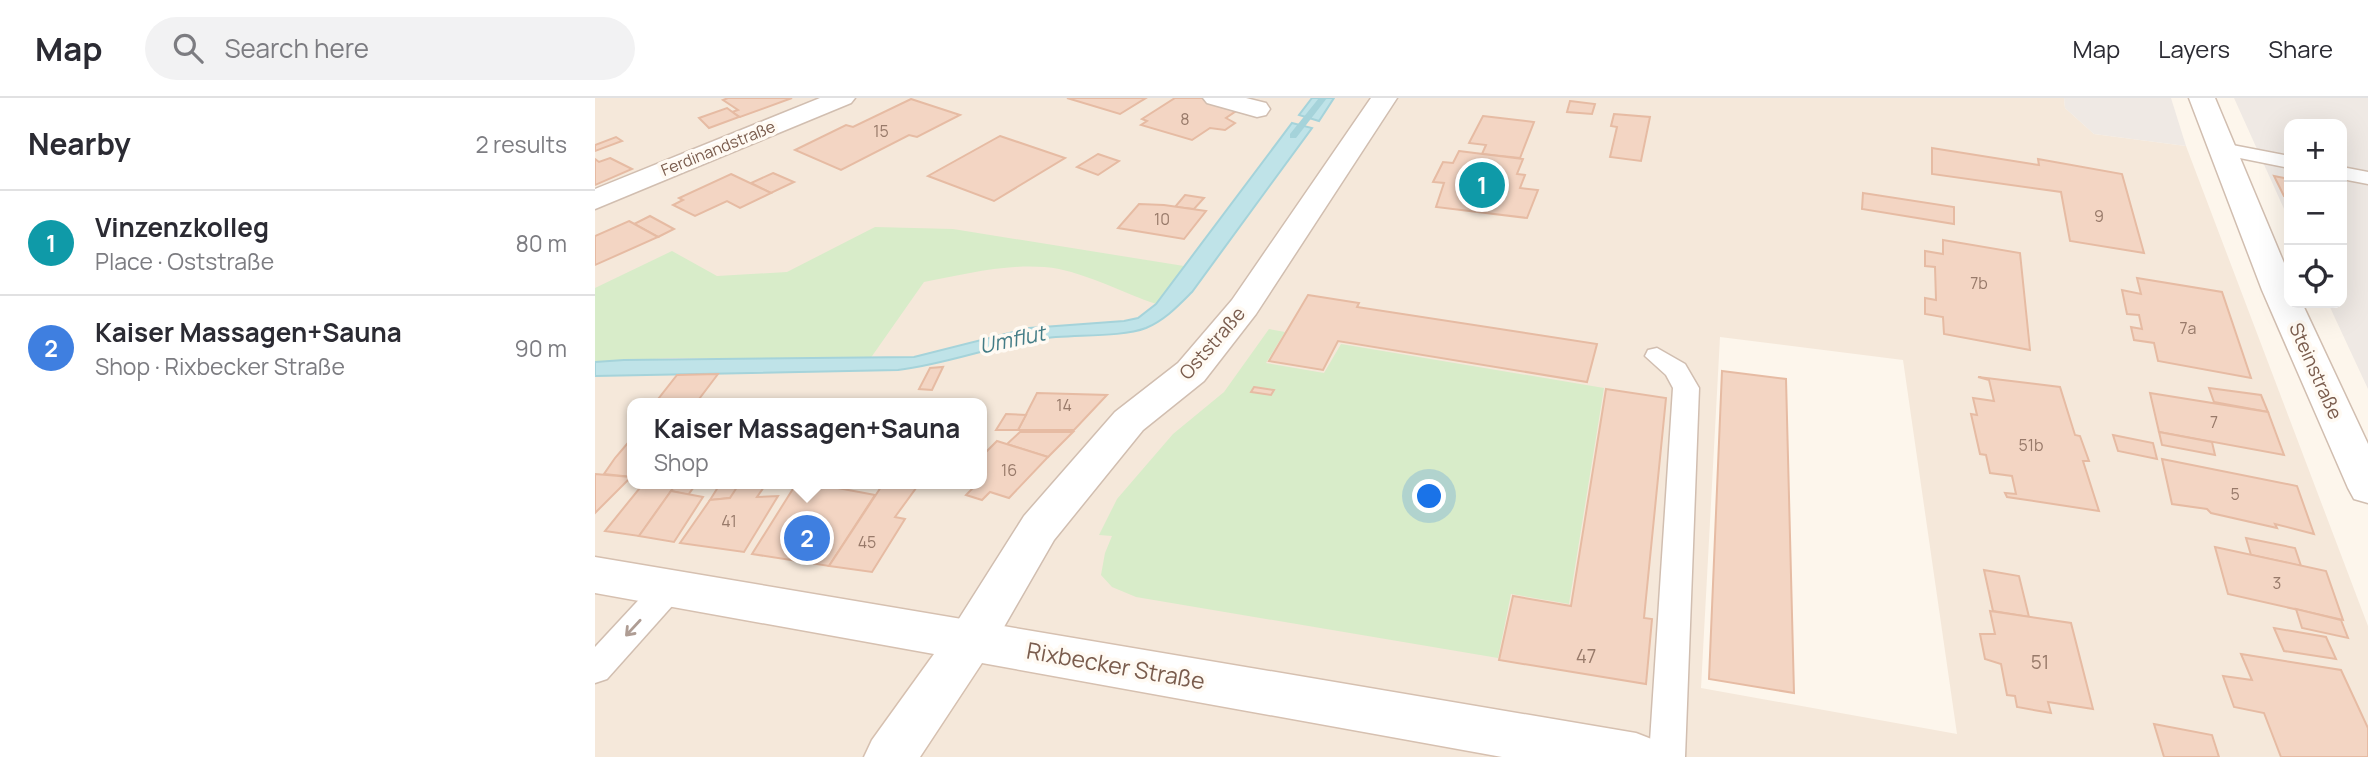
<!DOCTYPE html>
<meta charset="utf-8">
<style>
:root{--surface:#fff;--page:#f2f2f3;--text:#2b2b33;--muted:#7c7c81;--line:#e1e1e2;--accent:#ea580c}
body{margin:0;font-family:Manrope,sans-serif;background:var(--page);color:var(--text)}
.controls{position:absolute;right:21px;top:21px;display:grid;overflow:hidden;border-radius:14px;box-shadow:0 7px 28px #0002}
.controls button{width:63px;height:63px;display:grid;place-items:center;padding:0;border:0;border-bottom:2px solid var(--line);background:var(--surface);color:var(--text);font:35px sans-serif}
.you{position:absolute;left:835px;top:399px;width:24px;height:24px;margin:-18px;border:5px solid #fff;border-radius:50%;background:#1a73e8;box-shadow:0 0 0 10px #1a73e833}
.badge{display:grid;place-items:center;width:46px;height:46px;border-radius:50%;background:var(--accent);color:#fff;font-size:23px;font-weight:700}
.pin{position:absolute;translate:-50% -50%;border:4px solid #fff;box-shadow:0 2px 7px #0006}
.popup{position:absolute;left:32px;top:300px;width:360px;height:91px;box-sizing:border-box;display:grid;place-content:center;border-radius:14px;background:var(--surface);filter:drop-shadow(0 2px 5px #0005);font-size:23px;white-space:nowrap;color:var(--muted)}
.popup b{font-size:26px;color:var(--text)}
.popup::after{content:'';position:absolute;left:50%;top:100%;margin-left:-14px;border:14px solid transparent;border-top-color:var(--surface)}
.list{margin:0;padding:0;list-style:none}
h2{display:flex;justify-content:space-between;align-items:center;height:91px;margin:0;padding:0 28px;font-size:30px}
h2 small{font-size:23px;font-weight:400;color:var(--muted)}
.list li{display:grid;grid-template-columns:46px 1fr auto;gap:21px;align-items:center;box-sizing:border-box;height:105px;padding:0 28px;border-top:2px solid var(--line)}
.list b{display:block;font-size:26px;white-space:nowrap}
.list p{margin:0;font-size:23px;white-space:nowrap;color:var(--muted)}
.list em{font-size:23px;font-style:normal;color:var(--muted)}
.icon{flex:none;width:38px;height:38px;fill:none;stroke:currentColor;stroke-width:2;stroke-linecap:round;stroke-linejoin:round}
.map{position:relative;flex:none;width:1773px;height:659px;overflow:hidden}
header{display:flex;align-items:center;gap:42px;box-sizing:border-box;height:98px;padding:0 35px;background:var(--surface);border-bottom:2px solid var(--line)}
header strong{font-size:33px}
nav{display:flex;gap:38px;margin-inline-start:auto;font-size:24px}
.search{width:490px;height:63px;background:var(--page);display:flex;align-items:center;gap:18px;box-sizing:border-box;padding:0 24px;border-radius:38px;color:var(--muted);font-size:26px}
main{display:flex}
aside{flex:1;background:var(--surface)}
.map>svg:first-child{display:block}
.residential{fill:#f5e8da;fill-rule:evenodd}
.industrial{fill:#efe9e4}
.green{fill:#d8ecc9}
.water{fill:#bfe3e8;stroke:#a5d3da;stroke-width:2}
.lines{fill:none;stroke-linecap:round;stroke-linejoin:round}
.stream{fill:#a5d3da;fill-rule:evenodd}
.building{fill:#f3d5c3;stroke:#e6bba3;stroke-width:2}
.lane-casing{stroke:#d1beb0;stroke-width:3}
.street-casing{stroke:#d1beb0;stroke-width:3}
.secondary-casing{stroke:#d6c0b0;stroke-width:3}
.lane{fill:#fff;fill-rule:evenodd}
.street{fill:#fff;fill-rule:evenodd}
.secondary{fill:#fff;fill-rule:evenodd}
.oneway{stroke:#af9d94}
.labels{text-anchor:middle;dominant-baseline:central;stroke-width:7;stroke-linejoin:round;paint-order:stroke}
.number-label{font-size:16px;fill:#987a6a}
.far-street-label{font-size:16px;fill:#7a5c4d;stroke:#fffaf3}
.street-label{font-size:19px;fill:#7a5c4d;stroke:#fffaf3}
.near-number-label{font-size:19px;fill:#987a6a}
.water-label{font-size:21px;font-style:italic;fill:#437c86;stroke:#fffaf3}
.near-street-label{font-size:23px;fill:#7a5c4d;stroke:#fffaf3}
</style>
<header>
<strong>Map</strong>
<div class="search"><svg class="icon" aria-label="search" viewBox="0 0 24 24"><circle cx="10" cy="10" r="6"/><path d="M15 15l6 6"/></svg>Search here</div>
<nav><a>Map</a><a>Layers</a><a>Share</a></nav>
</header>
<main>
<aside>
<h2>Nearby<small>2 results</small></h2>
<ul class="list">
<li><span class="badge" style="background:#0f9aa8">1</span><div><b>Vinzenzkolleg</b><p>Place · Oststraße</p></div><em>80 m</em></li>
<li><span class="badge" style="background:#3f7fe0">2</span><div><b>Kaiser Massagen+Sauna</b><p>Shop · Rixbecker Straße</p></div><em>90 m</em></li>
</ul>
</aside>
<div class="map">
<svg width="1773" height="659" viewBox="0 0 1773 659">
<rect width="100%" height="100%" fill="#fdf6ec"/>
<!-- residential -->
<path class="residential" d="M0 0H1469L1470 10 1499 36 1591 48 1773 528V659H0ZM1125 239 1308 262 1362 636 1106 590ZM37 305H387V386H37Z"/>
<!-- industrial -->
<g class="industrial">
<polygon points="1469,0 1576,0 1591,48 1499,36 1470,10"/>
<polygon points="1639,0 1773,0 1773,291 1733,205 1747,205 1747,26 1694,26 1694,122"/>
</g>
<!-- green -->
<g class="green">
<path d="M280 129 358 131 589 168 561 206C529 195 497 178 464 171 421 163 371 176 329 184L275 261 78 260 0 264V190L77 153 122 178 192 174Z"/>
<polygon points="674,231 690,234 671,265 729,275 746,246 1009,290 974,506 916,496 903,560 541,499 517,489 506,477 510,455 517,438 504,437 522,401 578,336 629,294"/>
</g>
<!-- water -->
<g class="water">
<polygon points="717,0 739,0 724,23 704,17"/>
<path d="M697 25 717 30 597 194C583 208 570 222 551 230 525 240 475 236 444 241 397 248 352 266 303 272L0 278V264L29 262 319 259 434 230 529 223 543 220 561 206Z"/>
</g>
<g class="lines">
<!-- stream -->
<polygon class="stream" points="724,0 732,0 701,40 695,40 695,36"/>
</g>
<!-- building -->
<g class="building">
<polygon points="133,0 197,0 145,19 137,14 143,12 128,2"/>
<polygon points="472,0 551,0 525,16"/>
<polygon points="580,0 608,0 644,11 631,20 640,25 630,32 615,30 597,42 546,27 552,23 547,21"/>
<polygon points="316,1 365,17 322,39 314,37 246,72 200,52 251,27 258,29"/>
<polygon points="975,3 1000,6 997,16 972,14"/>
<polygon points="132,10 144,19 114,30 104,20"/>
<polygon points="1019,16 1055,19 1046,63 1015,59 1022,29 1016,28"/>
<polygon points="888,18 939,24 925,60 887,56 891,47 874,45"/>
<polygon points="405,38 470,60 399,103 333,78"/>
<polygon points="21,39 27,43 0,53 0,47"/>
<polygon points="1337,50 1444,67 1443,61 1527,76 1549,155 1475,143 1466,94 1337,76"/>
<polygon points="864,53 928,61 922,76 930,77 925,90 943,92 932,120 841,109 849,85 838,84 848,64 858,65"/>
<polygon points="503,56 524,63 503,77 482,69"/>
<polygon points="15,60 37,71 0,87 0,61 4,64"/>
<polygon points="178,75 199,84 176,95 156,85"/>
<polygon points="136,76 176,95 145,110 132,103 100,118 78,107 88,102 84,100"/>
<polygon points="1679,78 1694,81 1694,99 1689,98"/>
<polygon points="1268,95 1359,109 1359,126 1267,111"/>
<polygon points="590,97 609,100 599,111 580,109"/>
<polygon points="544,106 569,107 611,113 589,141 523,130"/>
<polygon points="55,118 79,131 63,139 39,126"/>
<polygon points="34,123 63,139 0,167 0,138"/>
<polygon points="1348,142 1425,155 1435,252 1349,236 1348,219 1330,216 1330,200 1341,202 1340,169 1330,168 1330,153 1348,156"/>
<polygon points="1542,180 1627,194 1656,280 1563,263 1559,245 1539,242 1536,229 1547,231 1544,217 1532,216 1527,192 1546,196"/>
<polygon points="713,197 764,205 762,209 1002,246 992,284 743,243 728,272 674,263"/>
<polygon points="348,269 337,292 324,291 335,270"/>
<polygon points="1127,273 1191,281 1199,595 1114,581"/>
<polygon points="123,276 101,305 60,305 82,277"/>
<polygon points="1383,279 1465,289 1480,337 1485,338 1494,363 1488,363 1504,413 1412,399 1410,395 1421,396 1417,378 1395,375 1391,357 1385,356 1376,316 1382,317 1378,300 1399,303 1394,282"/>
<polygon points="659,289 679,292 676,297 656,294"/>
<polygon points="1614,290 1666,297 1673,314 1619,304"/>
<polygon points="1011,291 1071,300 1049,520 1057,521 1051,586 904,562 918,498 976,508"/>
<polygon points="442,295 512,297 479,332 423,332"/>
<polygon points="1555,295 1673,314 1689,357 1564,334"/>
<polygon points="411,316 431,317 423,332 401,332"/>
<polygon points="425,334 478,334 453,359 412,346"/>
<polygon points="1564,334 1617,344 1620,357 1567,347"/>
<polygon points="1518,337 1558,345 1562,361 1523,353"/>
<polygon points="37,340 37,379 9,376 20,360"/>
<polygon points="402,343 453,359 414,400 395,394 387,402 371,397 379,389 370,386 387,386 387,358"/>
<polygon points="1567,361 1702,388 1719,436 1680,426 1682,430 1616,415 1612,411 1577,406"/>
<polygon points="0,376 36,379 0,415"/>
<polygon points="48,386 81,386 44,438 10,433"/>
<polygon points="81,386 101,386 93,397 76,393"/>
<polygon points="125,386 147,386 135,400 115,402"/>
<polygon points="144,386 171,386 162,399 183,398 149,454 85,445 115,402 135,400"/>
<polygon points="201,386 233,386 232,388 280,397 234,468 157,456"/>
<polygon points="288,386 324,386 300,419 310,421 277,474 234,468"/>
<polygon points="76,393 108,399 79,444 44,438"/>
<polygon points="1651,440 1700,450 1706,468 1656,457"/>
<polygon points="1620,449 1731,473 1748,522 1633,496"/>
<polygon points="1389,472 1424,478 1434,519 1398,513"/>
<polygon points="1701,511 1746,522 1753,540 1707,530"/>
<polygon points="1395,513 1476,525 1498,611 1453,604 1456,615 1422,609 1420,598 1412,597 1406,566 1390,561 1385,536 1400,536"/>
<polygon points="1679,530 1731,539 1741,561 1689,553"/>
<polygon points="1646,556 1746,572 1773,630 1773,659 1686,659 1669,615 1639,609 1628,578 1657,582"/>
<polygon points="1559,626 1617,637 1624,659 1569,659"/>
</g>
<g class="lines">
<!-- lane casing -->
<g class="lane-casing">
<g id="lane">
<polygon points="1627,45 1694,58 1694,70 1620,55 1618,51"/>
<polygon points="1747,69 1773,74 1773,86 1747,81"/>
<polygon points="1062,250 1090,266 1104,290 1090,659 1054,659 1078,290 1071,277 1050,258 1053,252"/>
<polygon points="75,476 86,480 90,489 86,498 12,581 0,585 0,549 64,480"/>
</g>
</g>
<!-- street casing -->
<g class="street-casing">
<g id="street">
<polygon points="225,0 260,0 256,5 0,111 0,91"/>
<polygon points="608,0 651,0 671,5 675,11 671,17 662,19 612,5"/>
<polygon points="776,0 802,0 661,216 609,283 548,332 459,442 394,555 377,561 360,555 354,541 360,527 429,418 520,314 583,265 637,202"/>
<polygon points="1594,0 1620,0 1694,177 1694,205 1707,205 1773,346 1773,405 1759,401 1753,390 1667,192"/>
</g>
</g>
<!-- secondary casing -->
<g class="secondary-casing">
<polygon id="secondary" points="0,459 1041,635 1059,642 1067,659 907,659 387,565 325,659 269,659 277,642 339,556 0,495"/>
</g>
<!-- lane -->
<use href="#lane" class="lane"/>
<!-- street -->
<use href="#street" class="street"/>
<!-- secondary -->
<use href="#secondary" class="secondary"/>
</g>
<!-- one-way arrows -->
<defs><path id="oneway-shaft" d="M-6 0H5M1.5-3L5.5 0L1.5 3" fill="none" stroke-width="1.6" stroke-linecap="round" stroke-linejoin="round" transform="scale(1.75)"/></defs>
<use class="oneway" href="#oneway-shaft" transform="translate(38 530) rotate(133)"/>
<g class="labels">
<!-- number labels -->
<g class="number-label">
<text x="590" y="21">8</text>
<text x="286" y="33">15</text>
<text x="1504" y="118">9</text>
<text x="567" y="121">10</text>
<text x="1384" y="185">7b</text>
<text x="1593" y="230">7a</text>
<text x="469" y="307">14</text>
<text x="1619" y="324">7</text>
<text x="1436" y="347">51b</text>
<text x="414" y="372">16</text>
<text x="1640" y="396">5</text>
<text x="134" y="423">41</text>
<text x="272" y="444">45</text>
<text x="1682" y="485">3</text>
</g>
<!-- far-street labels -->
<g class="far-street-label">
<text transform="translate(123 50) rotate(-22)">Ferdinandstraße</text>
</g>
<!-- street labels -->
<g class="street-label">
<text transform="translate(617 245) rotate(-49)">Oststraße</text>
<text transform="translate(1721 273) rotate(66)">Steinstraße</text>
</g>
<!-- near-number labels -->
<g class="near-number-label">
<text x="991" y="558">47</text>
<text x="1445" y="564">51</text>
</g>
<!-- water labels -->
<g class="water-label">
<text transform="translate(417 241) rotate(-12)">Umflut</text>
</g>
<!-- near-street labels -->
<g class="near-street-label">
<text transform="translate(521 567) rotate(10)">Rixbecker Straße</text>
</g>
</g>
</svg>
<div class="controls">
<button>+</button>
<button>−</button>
<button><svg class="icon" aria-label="locate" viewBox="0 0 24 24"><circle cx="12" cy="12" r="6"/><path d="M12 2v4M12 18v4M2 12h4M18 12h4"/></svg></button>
</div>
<div class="you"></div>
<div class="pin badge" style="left:887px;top:87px;background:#0f9aa8">1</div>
<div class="pin badge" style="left:212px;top:440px;background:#3f7fe0">2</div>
<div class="popup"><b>Kaiser Massagen+Sauna</b>Shop</div>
</div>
</main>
